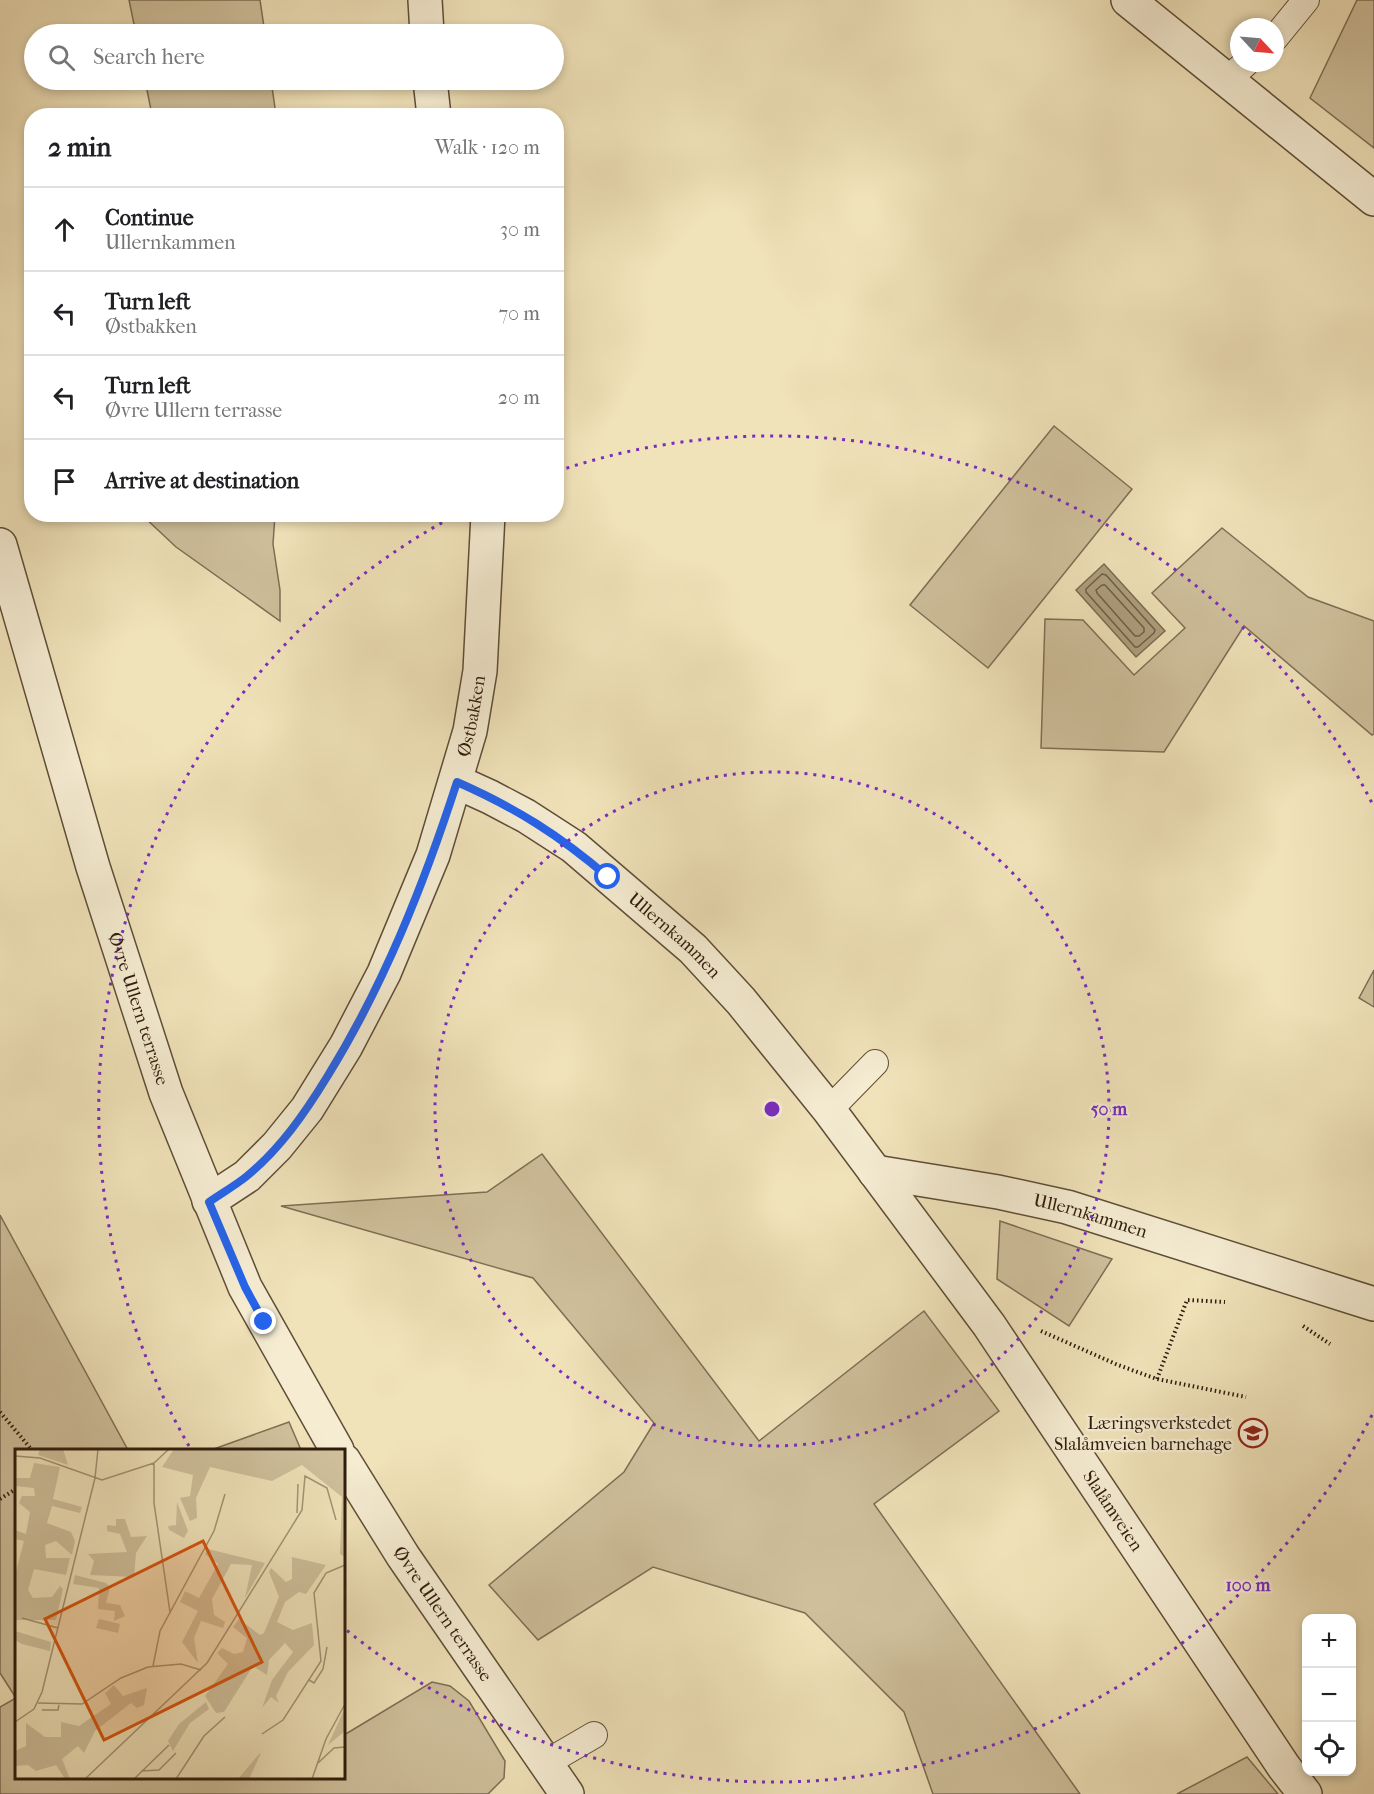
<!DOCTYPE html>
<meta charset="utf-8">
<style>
:root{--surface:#fff;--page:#f6f6f6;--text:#202124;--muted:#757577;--line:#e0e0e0}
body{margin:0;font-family:"IM FELL French Canon",serif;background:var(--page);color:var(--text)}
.controls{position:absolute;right:18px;bottom:18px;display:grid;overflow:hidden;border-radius:12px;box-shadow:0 3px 9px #0003}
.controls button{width:54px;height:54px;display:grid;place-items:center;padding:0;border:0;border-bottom:2px solid var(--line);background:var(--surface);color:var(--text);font:30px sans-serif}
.compass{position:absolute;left:1230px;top:18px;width:54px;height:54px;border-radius:50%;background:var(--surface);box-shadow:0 3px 9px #0003;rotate:116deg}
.stop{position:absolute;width:18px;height:18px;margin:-14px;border:4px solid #2563eb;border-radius:50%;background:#fff}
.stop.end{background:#2563eb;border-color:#fff;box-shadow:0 2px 6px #0008}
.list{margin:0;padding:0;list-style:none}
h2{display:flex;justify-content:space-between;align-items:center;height:78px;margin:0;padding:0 24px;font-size:26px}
h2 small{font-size:20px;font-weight:400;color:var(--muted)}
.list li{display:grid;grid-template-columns:39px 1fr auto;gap:18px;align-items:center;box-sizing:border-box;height:84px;padding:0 24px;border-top:2px solid var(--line)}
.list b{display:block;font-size:22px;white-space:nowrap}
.list p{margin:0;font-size:20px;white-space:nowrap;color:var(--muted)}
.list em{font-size:20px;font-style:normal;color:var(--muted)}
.icon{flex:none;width:33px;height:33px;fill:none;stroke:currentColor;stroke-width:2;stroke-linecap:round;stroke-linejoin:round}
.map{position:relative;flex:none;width:1374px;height:1794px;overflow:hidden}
.search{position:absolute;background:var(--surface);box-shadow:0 3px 9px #0003;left:24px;top:24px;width:540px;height:66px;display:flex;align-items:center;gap:15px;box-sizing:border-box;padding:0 21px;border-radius:33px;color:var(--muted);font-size:22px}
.panel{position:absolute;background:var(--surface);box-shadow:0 3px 9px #0003;left:24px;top:108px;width:540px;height:414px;border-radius:24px}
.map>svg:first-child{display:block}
.green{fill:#cfc09c;stroke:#7e6e54;stroke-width:1.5}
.water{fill:#ae9f7e;stroke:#7b6b50;stroke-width:1.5}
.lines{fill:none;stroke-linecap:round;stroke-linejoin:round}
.shore{stroke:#6e5e45;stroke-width:1.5}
.service-casing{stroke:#5e4e37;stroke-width:28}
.minor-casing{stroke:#5e4e37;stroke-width:36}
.tertiary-casing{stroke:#5e4e37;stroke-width:36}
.path{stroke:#2e1c0c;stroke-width:4;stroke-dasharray:1.5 3;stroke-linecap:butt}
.service{stroke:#f5ecd2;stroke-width:26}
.minor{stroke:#f5ecd2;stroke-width:33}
.tertiary{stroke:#f5ecd2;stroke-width:33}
.route{stroke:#2563eb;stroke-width:8}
.ring{fill:none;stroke:#7b2cbf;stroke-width:3;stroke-dasharray:3 6}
.labels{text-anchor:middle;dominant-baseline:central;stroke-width:4.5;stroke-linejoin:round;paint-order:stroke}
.street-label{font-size:18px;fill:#2e1c0c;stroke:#f5ecd2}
.poi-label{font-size:18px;fill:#2e1c0c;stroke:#f5ecd2;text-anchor:end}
.inset-road{fill:none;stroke:#a29374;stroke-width:1.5}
.view{fill:#d5530c;fill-opacity:0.15;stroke:#d5530c;stroke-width:3}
.inset-edge{fill:none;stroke:#2e1c0c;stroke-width:3}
.centre{fill:#7b2cbf;stroke:#f5ecd2;stroke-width:3}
.ring-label{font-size:18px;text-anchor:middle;font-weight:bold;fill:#7b2cbf;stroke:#f5ecd2;stroke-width:4.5;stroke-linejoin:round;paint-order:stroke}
</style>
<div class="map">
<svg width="1374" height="1794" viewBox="0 0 1374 1794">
<rect width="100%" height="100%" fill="#f0e2b9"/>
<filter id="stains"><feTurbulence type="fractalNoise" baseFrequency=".00333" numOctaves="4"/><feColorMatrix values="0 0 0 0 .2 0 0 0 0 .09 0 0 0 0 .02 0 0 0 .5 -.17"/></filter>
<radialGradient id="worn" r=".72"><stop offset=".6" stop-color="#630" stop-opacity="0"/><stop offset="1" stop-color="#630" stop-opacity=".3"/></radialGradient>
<!-- green -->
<g class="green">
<polygon points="129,0 260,0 265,34 136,34"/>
<polygon points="1357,0 1374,0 1374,148 1310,98"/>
<polygon points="145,80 271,80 276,115 152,115"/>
<polygon points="1054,426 1132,489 988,668 910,605"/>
<polygon points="142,515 275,515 273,544 280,590 280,621 176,547"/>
<polygon points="1222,528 1308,597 1374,621 1374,734 1372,735 1244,626 1164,752 1041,748 1045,619 1083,620 1134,675 1185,628 1152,593"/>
<polygon points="1374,970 1374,1007 1359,998"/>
<polygon points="542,1154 759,1441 924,1311 999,1411 874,1504 1080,1794 933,1794 904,1712 805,1613 653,1567 538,1640 489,1585 624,1472 654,1423 533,1278 281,1206 487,1192"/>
<polygon points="0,1215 128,1450 16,1450 16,1778 344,1778 344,1735 432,1682 450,1686 469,1701 505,1761 504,1778 488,1794 0,1794 0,1707 16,1698 0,1673"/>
<polygon points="1000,1221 1112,1259 1069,1326 997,1279"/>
<polygon points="289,1422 301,1450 211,1450"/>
<polygon points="1247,1757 1278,1794 1177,1794"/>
</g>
<!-- water -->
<polygon class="water" points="1104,564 1165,631 1136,657 1076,590"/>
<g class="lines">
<!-- shore -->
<g class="shore">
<polygon points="1102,574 1106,575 1155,630 1154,633 1138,647 1135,647 1086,592 1086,589"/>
<polygon points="1102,585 1105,585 1144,628 1144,632 1139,636 1135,636 1097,593 1096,590"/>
</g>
<!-- service casing -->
<g class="service-casing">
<g id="service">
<polyline points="1275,38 1306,0"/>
<polyline points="1227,80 1246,63"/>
<polyline points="829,1110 875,1063"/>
<polyline points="546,1763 594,1735"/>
</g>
</g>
<!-- minor casing -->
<g class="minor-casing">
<g id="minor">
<polyline points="425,0 427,34"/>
<polyline points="430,80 434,116"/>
<path id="s1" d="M0 545 93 867 166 1093 245 1287 337 1450"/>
<path id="s2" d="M457 782 490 797 526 816 574 847 693 949 741 1001 829 1110 989 1325 1284 1767 1305 1794"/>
<path id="s3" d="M875 1172 998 1192 1067 1207 1374 1304"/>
<path id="s4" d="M209 1201 247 1176 277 1146 307 1109 346 1046 384 973 433 855 470 731 480 671 488 514"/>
<path id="s5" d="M344 1461 403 1556 567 1794"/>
</g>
</g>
<!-- tertiary casing -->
<g class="tertiary-casing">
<polyline id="tertiary" points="1128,0 1374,199"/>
</g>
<!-- path -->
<g class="path">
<polyline points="1303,1326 1330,1344"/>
<polyline points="1041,1331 1118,1365 1157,1379 1246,1397"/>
<polyline points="1157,1379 1187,1300 1225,1302"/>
<polyline points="0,1412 32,1450"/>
<polyline points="0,1499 16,1489"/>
</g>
<!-- service -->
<use href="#service" class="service"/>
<!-- minor -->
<use href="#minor" class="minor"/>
<!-- tertiary -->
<use href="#tertiary" class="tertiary"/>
</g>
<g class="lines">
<!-- route -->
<path class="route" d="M264 1322 245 1287 209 1202C222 1193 236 1185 247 1176 280 1149 305 1113 327 1077 384 985 424 884 457 782 516 808 559 835 608 877"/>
</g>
<!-- distance rings -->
<g class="ring">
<circle cx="772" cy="1109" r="337"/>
<path d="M1372 1415A673 673 0 0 1 344 1628M189 1446A673 673 0 0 1 456 515M558 471A673 673 0 0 1 1372 803"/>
</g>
<!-- icons -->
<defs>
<g id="school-ring" transform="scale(1.5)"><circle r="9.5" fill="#f5ecd2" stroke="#8f2418" stroke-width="1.5"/><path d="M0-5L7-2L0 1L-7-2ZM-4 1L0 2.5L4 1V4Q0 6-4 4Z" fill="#8f2418"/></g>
</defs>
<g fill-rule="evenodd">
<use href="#school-ring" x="1253" y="1433"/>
</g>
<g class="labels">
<!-- street labels -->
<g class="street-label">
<text stroke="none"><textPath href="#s4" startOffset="564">Østbakken</textPath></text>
<text stroke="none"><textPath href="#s2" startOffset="268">Ullernkammen</textPath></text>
<text stroke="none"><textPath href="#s1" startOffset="484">Øvre Ullern terrasse</textPath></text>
<text stroke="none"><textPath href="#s3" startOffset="220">Ullernkammen</textPath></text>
<text stroke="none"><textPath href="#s2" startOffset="993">Slalåmveien</textPath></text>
<text stroke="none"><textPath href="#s5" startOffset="182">Øvre Ullern terrasse</textPath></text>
</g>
<!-- poi labels -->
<g class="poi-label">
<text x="1232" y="1423">Læringsverkstedet<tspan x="1232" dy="21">Slalåmveien barnehage</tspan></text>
</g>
</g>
<!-- overview -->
<g transform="translate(15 1449)">
<rect width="330" height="330" fill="#f0e2b9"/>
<path d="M25 0H48L53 16 23 6ZM159 0H330V108L325 105 327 48 287 16 257 32 195 18 181 49 182 69 175 72 165 49 175 47 178 26 147 18ZM19 14 45 18 38 50 67 58 65 64 37 57 32 74 56 83 60 92 57 106 41 92 30 96 31 109H55L51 126 19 120 13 141 18 149 37 148 45 137 48 140 41 171H0V126L9 92 0 90V81L11 85 15 63 4 54 7 47H20L19 39 0 37V29H15ZM162 53 173 82 169 89 154 81 153 77 161 76ZM101 70H110L116 88 132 87 121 104 119 128 75 126 79 112 73 105 112 103 105 85 92 82V76L101 77ZM193 100 250 114 230 149 237 116 216 115 197 150 199 166 210 173 208 179 186 172 179 189 183 214 167 193 183 162 165 153 170 142 184 149 203 115 190 105ZM277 108 311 116 291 145 284 143 270 153 262 173 278 181 297 174 299 196 273 223 261 247 264 254 256 248 247 259 257 231 278 203 270 194 254 211 252 226 238 217 209 263 201 264 190 247 213 215 202 204 207 199 219 205 228 203 232 189 218 178 224 170 245 186 249 184 264 148 254 123 256 119 271 133 277 130ZM60 126 91 134 95 138 91 154 105 156 110 167 99 172 100 162 83 160 84 139 58 135ZM84 170 105 175 103 184 81 179ZM0 182 36 193 35 202 7 195 0 191ZM99 236 108 247 132 239 129 256 122 259 116 254 80 282 69 304 63 297 47 310 55 330H50L41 316 21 322 13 316 0 317V302L11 297V274L30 288H46V273L64 277 96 255 90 244ZM191 253 194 260 175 274 158 302 153 292 164 275ZM330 260V282L313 296 329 261ZM246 304 234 330H223L244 305Z" fill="#cfc09c"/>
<path class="inset-road" d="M154 0 139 14V54L155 163M0 7 25 9 87 31 139 14M282 64 283 35M7 169 43 179M138 217 145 182 199 82 210 45M294 231 299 234 308 220 312 198M23 254 67 255 106 229 133 218 166 215 186 221M27 261H43L44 256M0 273 19 260 27 243 80 29 83 0M247 285 268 271 306 212 299 144 311 124 330 116M303 314 319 299 330 298M126 322 144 321 161 304M70 330 192 214 287 61 290 27 312 39 321 71M119 330 154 296M161 330 189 287 210 268M297 330 311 290 330 255"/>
<path class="view" d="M188 92 247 213 89 291 30 170Z"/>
<rect width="330" height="330" class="inset-edge"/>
</g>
<circle cx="772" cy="1109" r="9" class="centre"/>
<g class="ring-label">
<text x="1109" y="1115">50 m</text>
<text x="1248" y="1591">100 m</text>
</g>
<rect width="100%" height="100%" filter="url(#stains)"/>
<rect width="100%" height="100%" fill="url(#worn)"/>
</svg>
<div class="controls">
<button>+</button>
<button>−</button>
<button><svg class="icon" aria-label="locate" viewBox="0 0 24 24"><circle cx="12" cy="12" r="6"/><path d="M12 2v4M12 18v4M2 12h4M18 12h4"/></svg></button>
</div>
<svg class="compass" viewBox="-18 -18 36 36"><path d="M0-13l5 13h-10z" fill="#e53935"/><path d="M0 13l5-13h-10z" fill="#757577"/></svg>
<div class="stop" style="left:608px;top:877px"></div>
<div class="stop end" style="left:264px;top:1322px"></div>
<div class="search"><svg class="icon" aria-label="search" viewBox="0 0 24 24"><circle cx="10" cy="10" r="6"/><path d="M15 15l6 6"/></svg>Search here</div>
<section class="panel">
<h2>2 min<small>Walk · 120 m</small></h2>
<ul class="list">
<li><svg class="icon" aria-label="ahead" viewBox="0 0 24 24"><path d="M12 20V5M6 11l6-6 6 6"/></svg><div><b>Continue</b><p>Ullernkammen</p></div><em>30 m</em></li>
<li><svg class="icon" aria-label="left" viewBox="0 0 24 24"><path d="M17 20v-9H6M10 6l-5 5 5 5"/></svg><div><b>Turn left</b><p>Østbakken</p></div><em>70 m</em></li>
<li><svg class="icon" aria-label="left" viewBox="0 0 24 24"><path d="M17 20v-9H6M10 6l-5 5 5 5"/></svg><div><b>Turn left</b><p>Øvre Ullern terrasse</p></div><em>20 m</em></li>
<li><svg class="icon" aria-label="arrive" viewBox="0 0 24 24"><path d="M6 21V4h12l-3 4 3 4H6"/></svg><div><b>Arrive at destination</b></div></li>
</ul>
</section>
</div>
